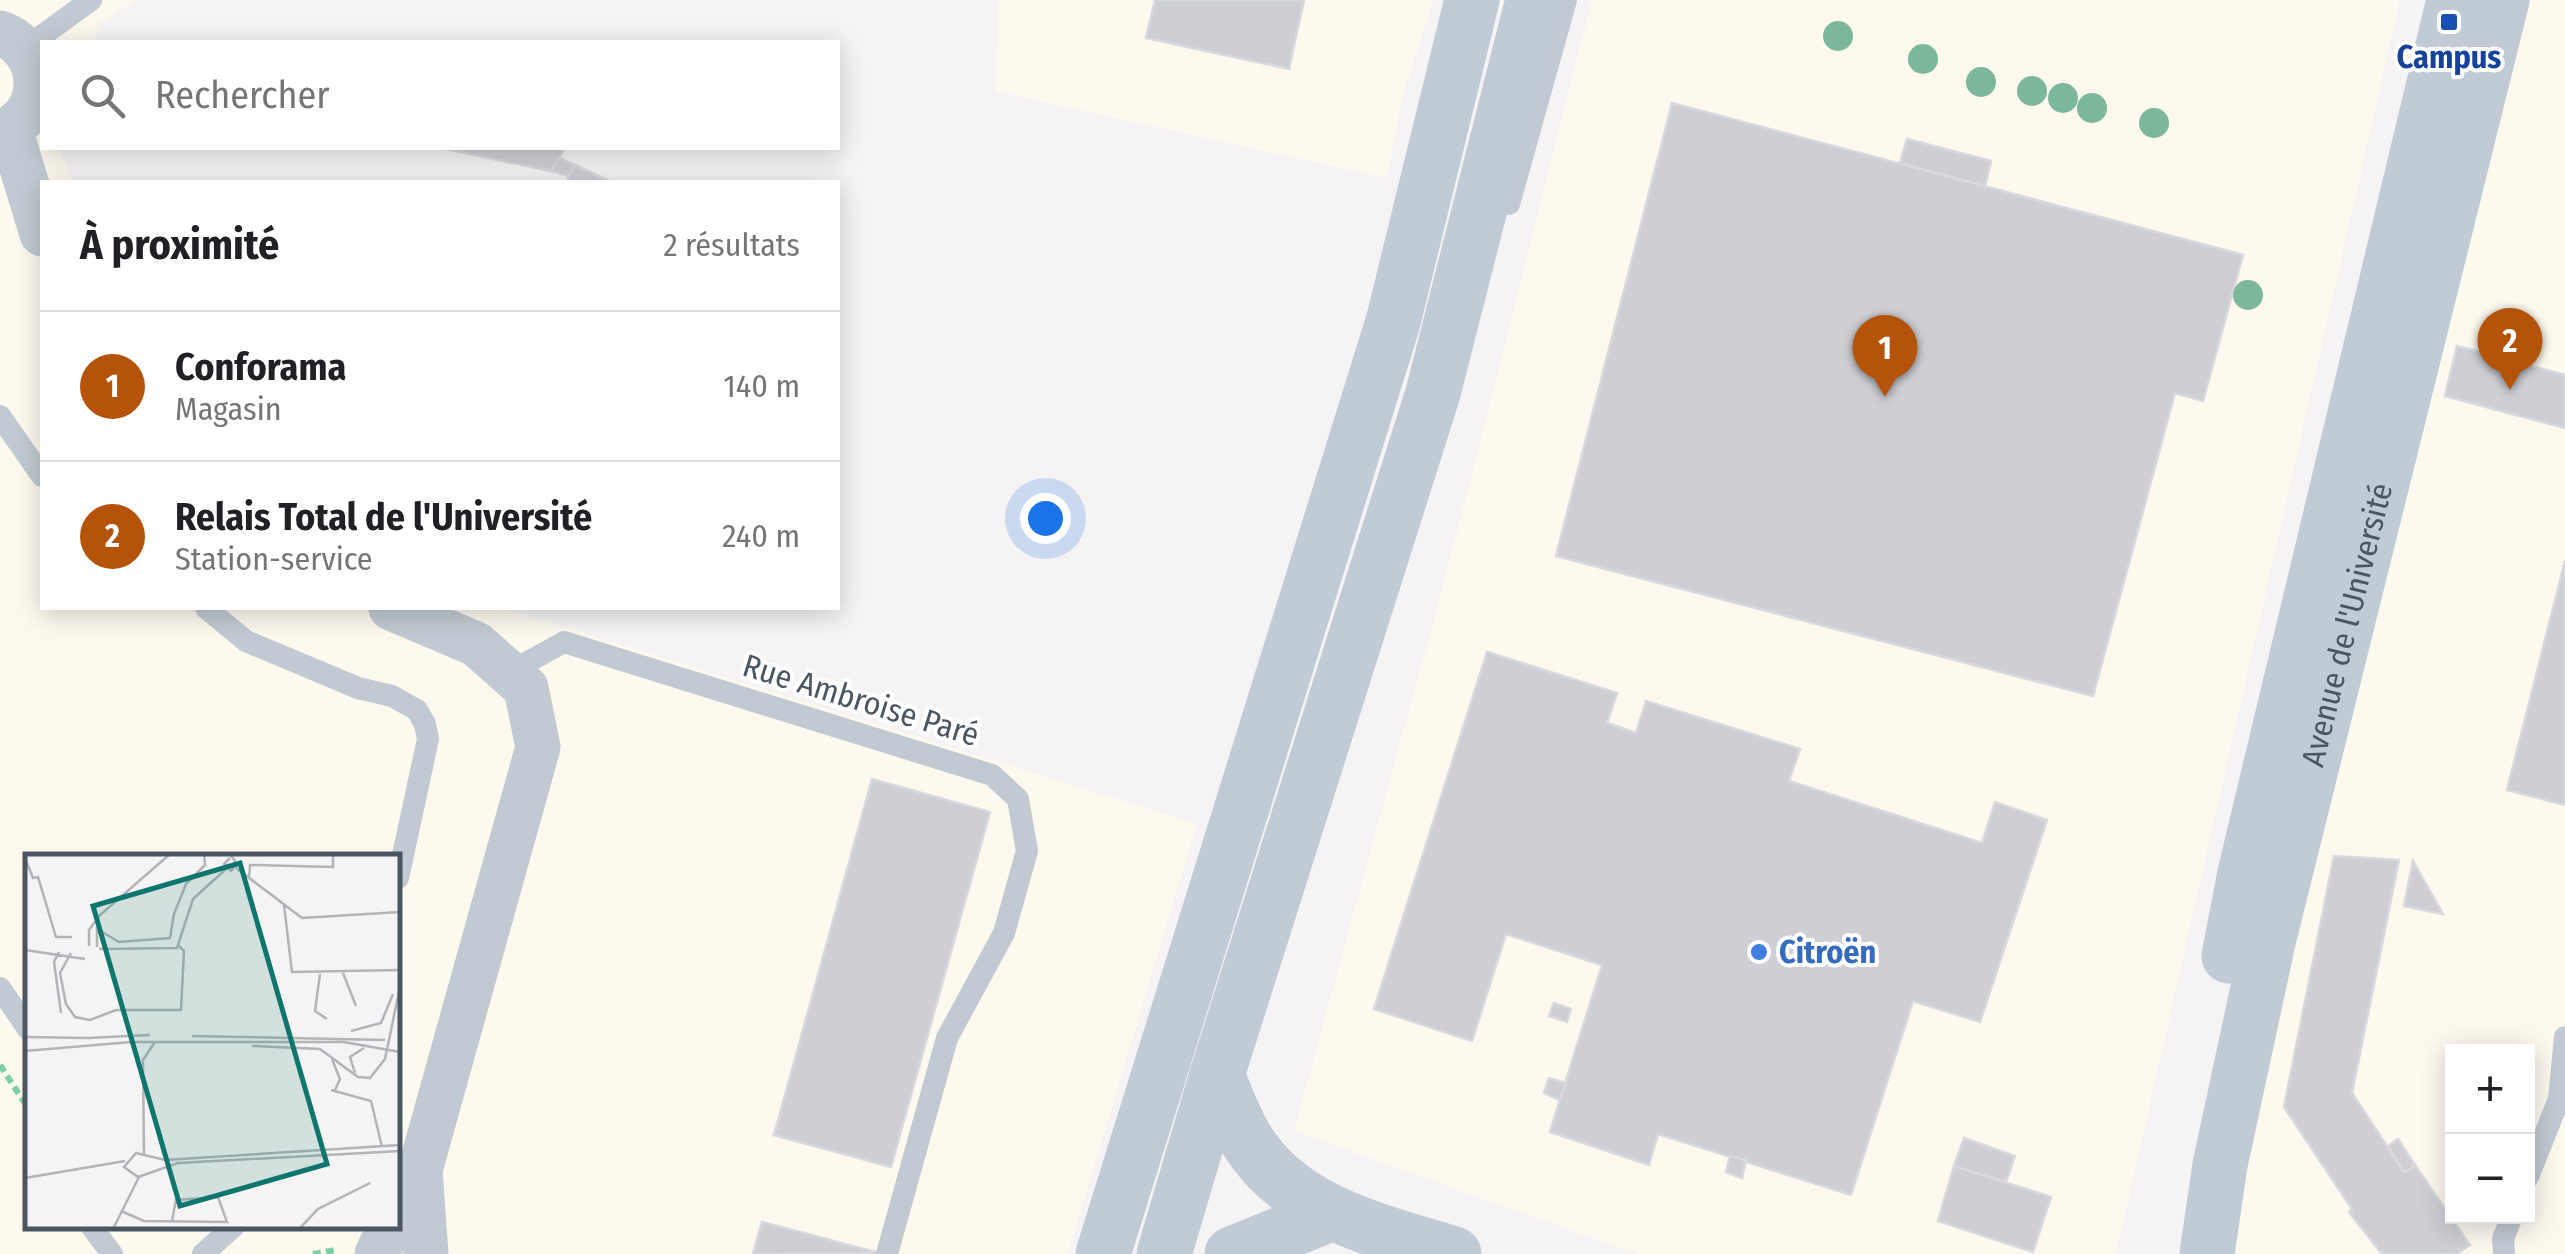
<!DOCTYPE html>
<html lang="fr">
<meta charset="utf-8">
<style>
:root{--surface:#fff;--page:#f2f2f2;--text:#202124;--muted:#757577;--line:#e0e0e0;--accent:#b45309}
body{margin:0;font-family:"Fira Sans Condensed",sans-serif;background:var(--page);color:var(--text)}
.controls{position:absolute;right:30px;bottom:30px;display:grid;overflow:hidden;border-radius:0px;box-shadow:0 5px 25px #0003}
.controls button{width:90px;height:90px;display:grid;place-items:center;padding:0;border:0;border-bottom:2px solid var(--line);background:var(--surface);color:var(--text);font:50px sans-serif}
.you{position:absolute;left:1045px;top:518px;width:35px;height:35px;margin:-25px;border:8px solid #fff;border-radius:50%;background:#1a73e8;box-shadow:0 0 0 15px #1a73e833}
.badge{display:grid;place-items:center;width:65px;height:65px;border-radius:50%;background:var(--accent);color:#fff;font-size:32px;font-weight:700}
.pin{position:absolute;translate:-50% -82px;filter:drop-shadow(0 2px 5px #0008)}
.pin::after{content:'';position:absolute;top:52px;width:35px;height:30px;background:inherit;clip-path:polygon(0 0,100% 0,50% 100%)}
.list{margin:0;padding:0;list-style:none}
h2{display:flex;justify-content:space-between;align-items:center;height:130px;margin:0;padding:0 40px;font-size:42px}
h2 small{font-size:32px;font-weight:400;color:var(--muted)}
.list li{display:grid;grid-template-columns:65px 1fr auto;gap:30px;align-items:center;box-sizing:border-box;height:150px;padding:0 40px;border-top:2px solid var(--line)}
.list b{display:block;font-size:38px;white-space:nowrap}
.list p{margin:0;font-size:32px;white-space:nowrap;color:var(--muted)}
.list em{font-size:32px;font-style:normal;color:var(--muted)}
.icon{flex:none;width:55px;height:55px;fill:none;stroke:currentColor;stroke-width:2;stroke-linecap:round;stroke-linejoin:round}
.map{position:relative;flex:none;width:2565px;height:1254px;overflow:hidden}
.search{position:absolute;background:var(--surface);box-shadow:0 5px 25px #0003;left:40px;top:40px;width:800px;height:110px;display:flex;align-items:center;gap:25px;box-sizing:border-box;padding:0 35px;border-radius:0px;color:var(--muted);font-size:38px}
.panel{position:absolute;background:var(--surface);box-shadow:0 5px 25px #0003;left:40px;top:180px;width:800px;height:430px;border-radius:0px}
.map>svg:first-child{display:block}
.commercial{fill:#fdf9ef;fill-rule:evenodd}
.building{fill:#cdcfd5;stroke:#d7d9de;stroke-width:2.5}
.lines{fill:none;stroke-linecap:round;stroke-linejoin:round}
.path{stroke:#7ad0a6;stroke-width:6;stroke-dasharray:8 5;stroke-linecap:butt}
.lane{stroke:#c1cad2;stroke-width:22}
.street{stroke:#c1cad2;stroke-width:45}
.secondary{stroke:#c1cbd6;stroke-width:55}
.tree{fill:#7bb799}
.transit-dot{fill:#1a4fb4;stroke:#fff;stroke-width:4}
.shop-dot{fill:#3f7fe0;stroke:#fff;stroke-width:4}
.labels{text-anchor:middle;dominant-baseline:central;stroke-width:8;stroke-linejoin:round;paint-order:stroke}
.transit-label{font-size:32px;font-weight:bold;fill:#164399;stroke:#fff}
.street-label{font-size:32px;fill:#4a5661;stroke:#fff}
.shop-label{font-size:32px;font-weight:bold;fill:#366cbe;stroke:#fff;text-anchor:start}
.inset-road{fill:none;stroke:#b1b4b9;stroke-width:2.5}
.view{fill:#0f766e;fill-opacity:0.15;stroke:#0f766e;stroke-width:5}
.inset-edge{fill:none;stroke:#4a5661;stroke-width:5}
</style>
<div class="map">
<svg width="2565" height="1254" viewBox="0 0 2565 1254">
<rect width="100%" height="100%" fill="#f5f3f3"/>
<!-- commercial -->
<g class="commercial">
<path d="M0 0H136L101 23 94 42H42V148H59L72 182H42V608H502L1197 824 1068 1254H0ZM28 856H398V1226H28Z"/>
<polygon points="999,0 1434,0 1403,95 1387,178 995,91"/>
<polygon points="1592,0 2400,0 2116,1254 1637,1254 1294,1131 1448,567"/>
<path d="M2520 0H2565V1254H2229L2230 1169ZM2452 1052H2528V1216H2452Z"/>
</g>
<!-- building -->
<g class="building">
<polygon points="1155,0 1304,0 1289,69 1146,38"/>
<polygon points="1672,103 2243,255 2203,401 2175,393 2093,696 1556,556"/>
<polygon points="1907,139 1991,161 1985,186 1900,163"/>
<polygon points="441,148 565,148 551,171"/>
<polygon points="559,158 575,165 569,176 551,171"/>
<polygon points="575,165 611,182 566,182"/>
<polygon points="2457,346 2565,375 2565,428 2445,396"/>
<polygon points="2565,561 2565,805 2507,790"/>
<polygon points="1487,652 1617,693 1607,723 1636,733 1646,701 1800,749 1789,781 1982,843 1995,802 2047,820 1980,1022 1913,1001 1851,1195 1658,1134 1649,1165 1550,1132 1602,965 1506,934 1472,1041 1374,1009"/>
<polygon points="872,779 990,812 891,1167 774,1135"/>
<polygon points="2334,856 2399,860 2352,1093 2404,1172 2415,1165 2470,1245 2457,1254 2382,1254 2349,1212 2352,1209 2284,1107"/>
<polygon points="2413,861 2443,914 2404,906"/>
<polygon points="1554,1003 1571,1009 1567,1022 1549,1016"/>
<polygon points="1549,1078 1566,1083 1560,1100 1544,1093"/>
<polygon points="1964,1138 2015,1156 2006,1182 1954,1166"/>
<polygon points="2398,1139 2415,1165 2404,1172 2388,1146"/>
<polygon points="1730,1156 1746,1160 1742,1178 1726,1172"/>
<polygon points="1954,1166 2051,1197 2033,1252 1938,1221"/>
<polygon points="762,1222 879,1253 753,1254"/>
</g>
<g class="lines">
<!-- path -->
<g class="path">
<polyline points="0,1065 26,1105 28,1118"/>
<polyline points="313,1254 336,1250"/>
</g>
<!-- lane -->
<g class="lane">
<polyline points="25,48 91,0"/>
<polyline points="1509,204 1566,0"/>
<polyline points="0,416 42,476"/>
<polyline points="206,608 246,641 358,688 392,696 417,710 425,724 428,739 398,878"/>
<polyline points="508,673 564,642 992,775 1018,799 1027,851 1004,933 947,1038 887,1254"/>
<polyline points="0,988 28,1029"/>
<polyline points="2528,1177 2559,1099 2565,1037"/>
<polyline points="91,1226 112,1254"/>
<polyline points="203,1254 234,1226"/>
<polyline points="2504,1254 2503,1239 2512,1216"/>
</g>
<!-- street -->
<g class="street">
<path d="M0 33C47 49 49 117 0 132"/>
<polyline points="10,129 42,234"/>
<polyline points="391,608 476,644 526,688 538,747 420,1170 398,1212"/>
<polyline points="420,1170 426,1254"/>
<polyline points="377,1254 390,1226"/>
</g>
<!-- secondary -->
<g class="secondary">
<polyline points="2229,956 2245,873 2454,0"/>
<path d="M1217 1075C1226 1096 1234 1119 1246 1139 1291 1213 1378 1230 1454 1254"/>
<polyline points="1103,1254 1393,322 1472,0"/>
<polyline points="1164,1254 1217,1075 1433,393 1533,0"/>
<polyline points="1232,1254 1330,1214"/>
<path id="s1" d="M2207 1254 2220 1165 2268 942 2502 0"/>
</g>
</g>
<!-- trees -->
<g class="tree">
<circle cx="1838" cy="36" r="15"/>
<circle cx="1923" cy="59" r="15"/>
<circle cx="1981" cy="82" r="15"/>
<circle cx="2032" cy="91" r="15"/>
<circle cx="2063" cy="98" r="15"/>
<circle cx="2092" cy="108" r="15"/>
<circle cx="2154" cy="123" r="15"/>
<circle cx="2248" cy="295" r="15"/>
</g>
<!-- markers -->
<rect class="transit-dot" x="2439" y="12" width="20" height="20" rx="5"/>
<circle class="shop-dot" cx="1759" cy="952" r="10"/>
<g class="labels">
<!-- transit labels -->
<g class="transit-label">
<text x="2449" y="57">Campus</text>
</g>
<!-- street labels -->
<g class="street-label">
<text stroke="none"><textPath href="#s1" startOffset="645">Avenue de l'Université</textPath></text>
<text transform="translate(861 700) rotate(17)">Rue Ambroise Paré</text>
</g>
<!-- shop labels -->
<g class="shop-label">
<text x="1779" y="952">Citroën</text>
</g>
</g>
<!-- overview -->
<g transform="translate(25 854)">
<rect width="375" height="375" fill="#f5f3f3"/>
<path class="inset-road" d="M205 0 212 10 206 17 199 10 205 4M0 4 8 24 13 23 31 83H47M211 14 277 64 375 58M224 25 225 11 308 13V1L321 0M259 51 267 118 375 116M64 92V76L75 61 145 0M72 93V75L94 88 145 84 149 60 161 30 180 11 179 0M74 95 152 94 168 45 201 15M0 96 60 105M34 98 29 108 36 159M46 99 35 119 41 150 50 163 65 166 91 156H156L159 97 154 92M318 119 331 152M295 120 290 157 302 165M326 177 356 169 368 140M167 182 360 186M0 183 64 184M62 184 125 181M227 192 295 195 333 223 345 224 360 205 375 133M0 197 106 188H319L375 198M307 205 315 225 310 236M330 219 325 203 339 194M306 236 346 247 357 293M375 291 140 306 111 299 99 313 113 323 153 309 375 297M119 301 118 206 130 188M0 324 100 307M96 357 119 367 202 368 193 343 151 346 147 367M88 375 114 323M274 375 293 355 345 329"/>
<path class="view" d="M215 9 302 310 155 352 68 52Z"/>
<rect width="375" height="375" class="inset-edge"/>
</g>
</svg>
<div class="controls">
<button>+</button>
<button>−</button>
</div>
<div class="you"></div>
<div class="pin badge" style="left:1885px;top:397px">1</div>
<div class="pin badge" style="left:2510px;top:390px">2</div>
<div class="search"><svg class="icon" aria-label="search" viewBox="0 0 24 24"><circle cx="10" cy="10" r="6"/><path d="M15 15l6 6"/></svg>Rechercher</div>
<section class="panel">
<h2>À proximité<small>2 résultats</small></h2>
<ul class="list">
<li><span class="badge">1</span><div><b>Conforama</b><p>Magasin</p></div><em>140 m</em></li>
<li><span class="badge">2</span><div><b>Relais Total de l'Université</b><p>Station-service</p></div><em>240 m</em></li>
</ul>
</section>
</div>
